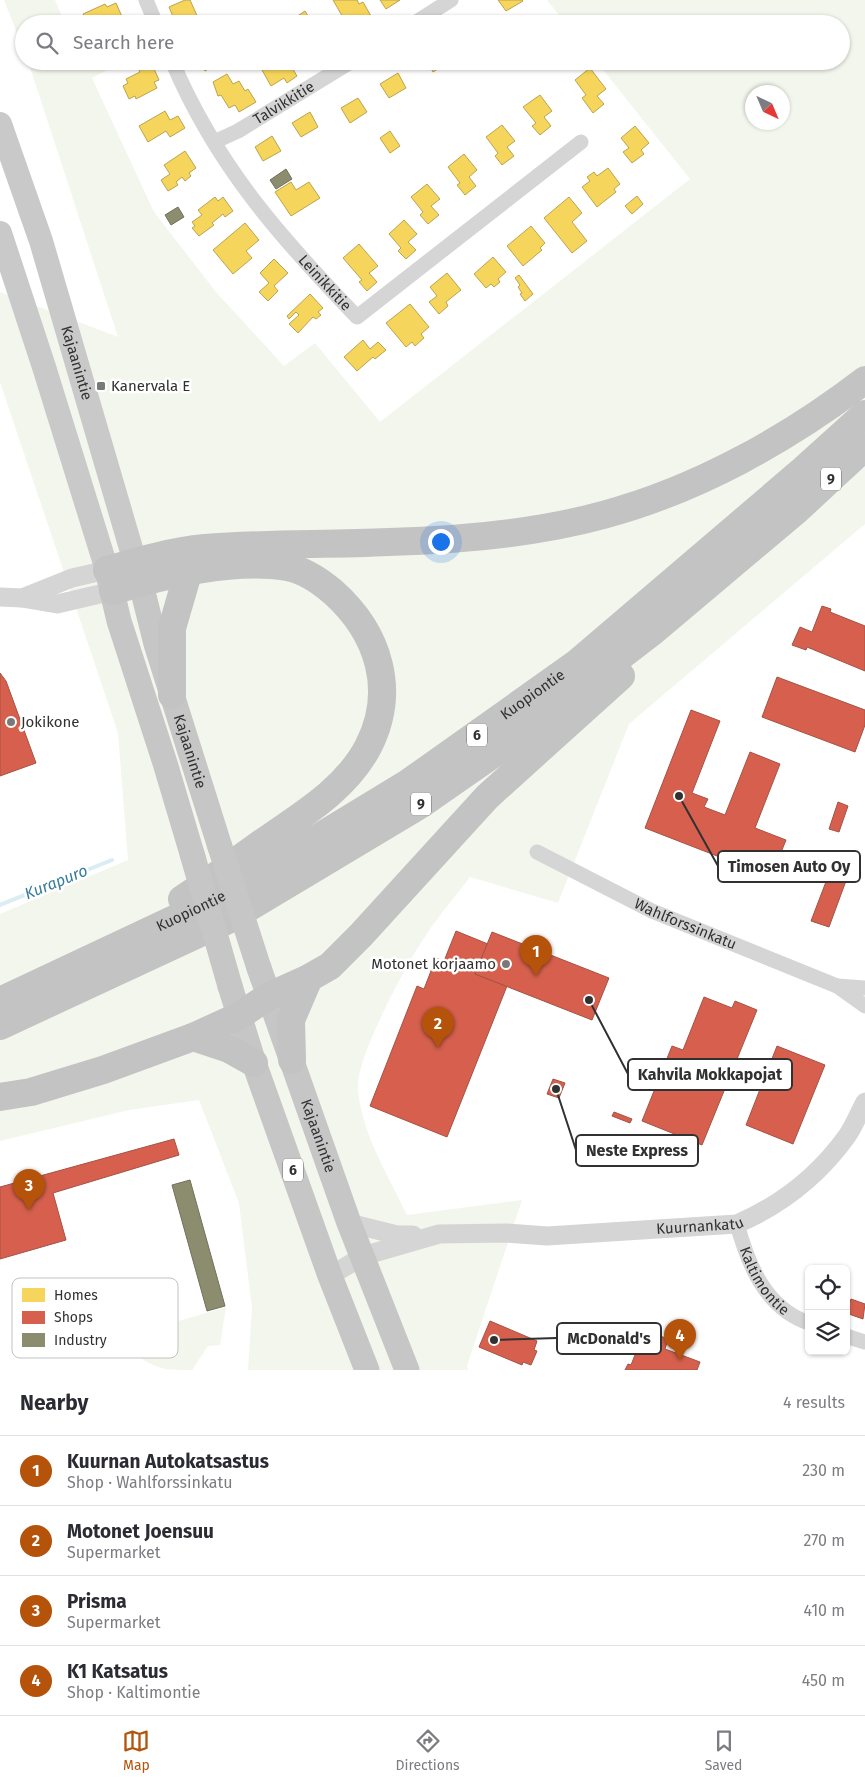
<!DOCTYPE html>
<meta charset="utf-8">
<style>
:root{--surface:#fff;--page:#f2f2f3;--text:#2b2b33;--muted:#7c7c81;--line:#e1e1e2;--accent:#b45309}
body{margin:0;font-family:"Fira Sans",sans-serif;background:var(--page);color:var(--text)}
.controls{position:absolute;right:15px;bottom:15px;display:grid;overflow:hidden;border-radius:8px;box-shadow:0 1px 4px #0004}
.controls button{width:45px;height:45px;display:grid;place-items:center;padding:0;border:0;border-bottom:1px solid var(--line);background:var(--surface);color:var(--text);font:25px sans-serif}
.compass{position:absolute;left:745px;top:85px;width:45px;height:45px;border-radius:50%;background:var(--surface);box-shadow:0 1px 4px #0004;rotate:136deg}
.you{position:absolute;left:440px;top:541px;width:18px;height:18px;margin:-12px;border:4px solid #fff;border-radius:50%;background:#1a73e8;box-shadow:0 0 0 8px #1a73e833}
.badge{display:grid;place-items:center;width:32px;height:32px;border-radius:50%;background:var(--accent);color:#fff;font-size:16px;font-weight:700}
.pin{position:absolute;translate:-50% -41px;filter:drop-shadow(0 1px 2px #0008)}
.pin::after{content:'';position:absolute;top:26px;width:18px;height:15px;background:inherit;clip-path:polygon(0 0,100% 0,50% 100%)}
.list{margin:0;padding:0;list-style:none}
h2{display:flex;justify-content:space-between;align-items:center;height:65px;margin:0;padding:0 20px;font-size:21px}
h2 small{font-size:16px;font-weight:400;color:var(--muted)}
.list li{display:grid;grid-template-columns:32px 1fr auto;gap:15px;align-items:center;box-sizing:border-box;height:70px;padding:0 20px;border-top:1px solid var(--line)}
.list b{display:block;font-size:19px;white-space:nowrap}
.list p{margin:0;font-size:16px;white-space:nowrap;color:var(--muted)}
.list em{font-size:16px;font-style:normal;color:var(--muted)}
.icon{flex:none;width:28px;height:28px;fill:none;stroke:currentColor;stroke-width:2;stroke-linecap:round;stroke-linejoin:round}
.map{position:relative;flex:none;width:865px;height:1370px;overflow:hidden}
.search{position:absolute;background:var(--surface);box-shadow:0 1px 4px #0004;left:15px;right:15px;top:15px;height:55px;display:flex;align-items:center;gap:12px;box-sizing:border-box;padding:0 18px;border-radius:28px;color:var(--muted);font-size:19px}
.sheet{height:345px;background:var(--surface)}
nav{display:flex;justify-content:space-around;align-items:center;box-sizing:border-box;height:70px;border-top:1px solid var(--line);background:var(--surface);font-size:14px;color:var(--muted)}
nav a{display:grid;justify-items:center;gap:2px}
nav .on{color:var(--accent)}
.map>svg:first-child{display:block}
.green{fill:#f3f6ed;fill-rule:evenodd}
.homes{fill:#f6d55c;stroke:#bba44f}
.shops{fill:#d6604d;stroke:#a45245}
.industry{fill:#8c8c6e;stroke:#71715c}
.lines{fill:none;stroke-linecap:round;stroke-linejoin:round}
.stream{stroke:#daecf4;stroke-width:4}
.minor{stroke:#d5d5d5;stroke-width:15}
.tertiary{stroke:#d5d5d5;stroke-width:19}
.primary{stroke:#c9c9c9;stroke-width:24}
.trunk{stroke:#c6c6c6;stroke-width:25}
.motorway{stroke:#c3c3c3;stroke-width:28}
.trunk-bridge{stroke:#c6c6c6;stroke-width:25}
.poi-dot{fill:#797979;stroke:#fff;stroke-width:2}
.labels{text-anchor:middle;dominant-baseline:central;stroke-width:5;stroke-linejoin:round;paint-order:stroke}
.shield{fill:#fff;stroke:#6f6f6f;stroke-width:1}
.shield-label{font-size:14px;font-weight:bold;fill:#313131}
.street-label{font-size:15px;fill:#313131;stroke:#fff}
.poi-label{font-size:15px;fill:#313131;stroke:#fff;text-anchor:start}
.water-label{font-size:16px;font-style:italic;fill:#377c9c;stroke:#fff}
.key{fill:#fff;stroke:#c1c1c1;stroke-width:1}
.key-label{font-size:14px;fill:#313131}
.leader{fill:none;stroke:#313131;stroke-width:2}
.callout-dot{fill:#313131;stroke:#fff;stroke-width:2}
.callout{fill:#fff;stroke:#313131;stroke-width:2}
.callout-label{font-size:16px;text-anchor:middle;font-weight:bold;fill:#313131}
</style>
<div class="map">
<svg width="865" height="1370" viewBox="0 0 865 1370">
<rect width="100%" height="100%" fill="#fff"/>
<!-- green -->
<g class="green">
<polygon points="4,0 55,0 65,24 24,24 24,51"/>
<path d="M547 0H865V524L629 724 558 903 470 877C456 896 439 915 426 935 407 963 354 1060 358 1091 363 1136 388 1175 407 1215L522 1200 467 1366 468 1370H248L252 1308 239 1203 199 1100 129 1110 0 1141V914L128 860 118 733 0 382V292L118 337 28 61H124L92 78 154 212 216 292 284 366 315 343 380 422 690 179 596 61H841V24H566ZM752 92H782V122H752Z"/>
<path d="M226 1307 220 1345 208 1346 192 1370C167 1370 156 1370 136 1354L135 1334Z"/>
</g>
<!-- homes -->
<g class="homes">
<polygon points="185,0 190,0 199,20 192,24 176,24 169,7"/>
<polygon points="333,0 357,0 359,4 363,2 371,16 359,23 354,15 345,21"/>
<polygon points="380,0 400,0 386,9"/>
<polygon points="498,0 522,0 523,1 506,11"/>
<polygon points="116,3 123,19 114,24 88,24 83,14 105,4 107,7"/>
<polygon points="305,11 313,24 288,24 287,23"/>
<polygon points="195,61 222,61 205,71 202,65 199,67"/>
<polygon points="276,61 283,61 288,69 291,66 297,76 287,83 284,78 271,86 262,70"/>
<polygon points="427,61 450,61 433,72"/>
<polygon points="151,62 159,80 154,82 157,88 136,99 135,96 129,99 123,86 128,83 126,79 140,72 138,68"/>
<polygon points="590,68 606,89 597,96 604,104 593,113 582,98 586,95 575,80"/>
<polygon points="398,73 406,88 389,98 380,84"/>
<polygon points="227,74 233,84 239,81 245,91 248,89 256,102 239,112 235,105 229,108 221,95 218,96 213,82"/>
<polygon points="540,95 552,111 544,117 551,126 540,135 532,126 536,123 523,107"/>
<polygon points="358,98 367,112 350,123 341,108"/>
<polygon points="165,111 170,120 178,116 185,128 170,137 166,131 148,142 139,126"/>
<polygon points="310,112 318,127 301,137 292,123"/>
<polygon points="502,125 515,141 507,147 514,156 502,165 495,156 498,153 486,137"/>
<polygon points="635,126 649,143 641,150 644,154 632,163 623,152 629,148 621,138"/>
<polygon points="390,131 400,146 390,153 380,138"/>
<polygon points="272,136 281,151 263,161 255,147"/>
<polygon points="185,151 196,168 189,173 191,176 185,181 182,177 176,182 178,185 168,191 161,180 170,174 164,165"/>
<polygon points="464,154 477,170 469,177 476,186 465,195 457,185 460,183 448,167"/>
<polygon points="608,168 620,184 614,189 616,192 597,207 582,187 590,181 587,177 594,172 597,176"/>
<polygon points="291,182 296,190 309,182 320,198 291,216 275,192"/>
<polygon points="427,184 440,199 431,206 439,215 428,224 420,215 423,212 411,197"/>
<polygon points="637,196 643,204 632,214 625,206"/>
<polygon points="215,197 218,201 223,197 233,211 225,217 223,214 212,223 214,225 199,236 192,228 195,226 192,222 202,215 198,210"/>
<polygon points="569,197 582,213 572,222 587,241 572,253 544,218"/>
<polygon points="404,220 417,234 408,242 416,250 406,259 398,251 401,248 389,234"/>
<polygon points="245,223 259,240 246,251 252,258 233,274 213,250"/>
<polygon points="531,226 545,243 540,248 542,250 523,266 507,246"/>
<polygon points="359,244 378,266 369,273 377,282 367,291 359,282 362,280 343,258"/>
<polygon points="493,257 506,272 498,279 500,282 494,287 491,284 486,288 474,274"/>
<polygon points="274,259 288,273 274,286 278,291 268,301 259,292 269,283 260,273"/>
<polygon points="447,273 461,290 446,302 448,306 439,314 429,302 437,296 430,287"/>
<polygon points="519,275 533,294 525,301 520,294 522,293 518,287 520,285 515,278"/>
<polygon points="310,294 323,308 318,312 321,315 316,319 313,317 298,333 289,324 299,315 296,312 289,319 287,316"/>
<polygon points="410,304 429,327 421,334 424,338 415,346 412,342 406,347 386,323"/>
<polygon points="363,340 370,349 378,342 386,350 375,359 373,357 357,371 344,357"/>
</g>
<!-- shops -->
<g class="shops">
<polygon points="822,606 831,609 830,612 865,626 865,671 807,647 806,650 792,645 800,627 812,632"/>
<polygon points="0,673 6,681 36,763 0,776"/>
<polygon points="777,677 865,710 865,725 855,752 762,717"/>
<polygon points="691,710 720,721 692,793 708,799 704,807 725,815 750,752 780,764 755,828 786,840 771,877 645,828"/>
<polygon points="838,802 848,806 839,832 829,829"/>
<polygon points="837,853 854,859 829,927 811,921"/>
<polygon points="456,931 488,944 475,974 507,986 447,1137 370,1106 417,986 424,989 436,958 444,961"/>
<polygon points="492,932 609,978 592,1020 475,974"/>
<polygon points="704,997 732,1008 735,1001 757,1010 702,1145 642,1121 672,1046 683,1050"/>
<polygon points="777,1046 825,1065 793,1144 746,1125"/>
<polygon points="553,1079 565,1083 559,1098 547,1094"/>
<polygon points="614,1112 632,1119 630,1123 612,1116"/>
<polygon points="174,1139 179,1155 53,1193 66,1240 0,1259 0,1187"/>
<polygon points="851,1299 865,1304 863,1319 846,1313"/>
<polygon points="490,1321 537,1341 534,1350 537,1351 531,1365 523,1362 522,1365 479,1347"/>
<polygon points="645,1330 668,1339 665,1349 700,1362 697,1370 625,1370 628,1364 631,1365"/>
</g>
<!-- industry -->
<g class="industry">
<polygon points="286,169 292,179 276,189 270,180"/>
<polygon points="178,207 184,217 171,225 165,215"/>
<polygon points="190,1180 225,1306 207,1311 172,1185"/>
</g>
<g class="lines">
<!-- stream -->
<polyline class="stream" points="0,905 112,860"/>
<!-- minor -->
<g class="minor">
<polyline points="146,0 156,24"/>
<polyline points="413,24 451,0"/>
<path id="s1" d="M172 61C216 165 280 237 357 317L581 142"/>
<path id="s2" d="M214 142 238 131 352 61"/>
<path id="s3" d="M537 852 652 911 837 986 865 1006"/>
<polyline points="837,986 865,988"/>
<path id="s4" d="M737 1224C748 1264 765 1308 809 1323"/>
<polyline points="846,1336 865,1342"/>
</g>
<!-- tertiary -->
<g class="tertiary">
<polyline points="0,597 22,598 57,604 113,591"/>
<polyline points="22,598 72,578 107,570"/>
<polyline points="349,1223 397,1235 413,1235"/>
<path id="s5" d="M330 1276 363 1256 439 1234 506 1233 547 1236 737 1224C781 1205 819 1175 847 1136 854 1126 859 1113 865 1102"/>
</g>
<!-- primary -->
<g class="primary">
<path id="s6" d="M0 124 41 241 135 562"/>
<polyline points="0,233 44,367 107,570"/>
</g>
<!-- trunk -->
<g class="trunk">
<path id="s7" d="M136 564 156 644 220 847"/>
<polyline points="107,570 119,621 165,763 193,857"/>
<path id="s8" d="M259 968 349 1223 407 1370"/>
<polyline points="230,986 254,1063 330,1276 367,1370"/>
</g>
<!-- motorway -->
<g class="motorway">
<path d="M107 570C138 561 172 551 205 548 266 543 327 545 389 542 460 540 534 534 603 515 697 490 788 439 865 380"/>
<path d="M113 591C162 575 235 558 287 567 304 570 320 581 333 592 379 633 397 691 368 747 344 793 293 820 253 849 229 866 206 884 182 899"/>
<polyline points="172,695 172,628 188,573"/>
<path id="s9" d="M0 1001 217 899 408 783 577 663 803 470 865 414"/>
<polyline points="0,1026 228,920 420,805 499,750 651,633 797,510 865,447"/>
<polyline points="193,1037 229,1049 254,1063"/>
<polyline points="292,1060 291,1020 309,978"/>
<polyline points="0,1097 31,1092 103,1070 193,1037 239,1016 269,996 309,978 330,966 361,935 487,797 621,676"/>
</g>
<!-- trunk-bridge -->
<g class="trunk-bridge">
<polyline points="220,847 259,968"/>
<polyline points="193,857 230,986"/>
</g>
</g>
<!-- markers -->
<g class="poi-dot">
<rect x="96" y="381" width="10" height="10" rx="2.5"/>
<circle cx="11" cy="722" r="5"/>
<circle cx="506" cy="964" r="5"/>
</g>
<g class="labels">
<!-- shield labels -->
<g class="shield">
<rect x="821" y="467.5" width="20" height="23" rx="4"/>
<rect x="467" y="723.5" width="20" height="23" rx="4"/>
<rect x="411" y="792.5" width="20" height="23" rx="4"/>
<rect x="283" y="1158.5" width="20" height="23" rx="4"/>
</g>
<g class="shield-label">
<text x="831" y="479">9</text>
<text x="477" y="735">6</text>
<text x="421" y="804">9</text>
<text x="293" y="1170">6</text>
</g>
<!-- street labels -->
<g class="street-label">
<text stroke="none"><textPath href="#s2" startOffset="80">Talvikkitie</textPath></text>
<text stroke="none"><textPath href="#s1" startOffset="271">Leinikkitie</textPath></text>
<text stroke="none"><textPath href="#s6" startOffset="251">Kajaanintie</textPath></text>
<text stroke="none"><textPath href="#s9" startOffset="616">Kuopiontie</textPath></text>
<text stroke="none"><textPath href="#s7" startOffset="195">Kajaanintie</textPath></text>
<text stroke="none"><textPath href="#s9" startOffset="211">Kuopiontie</textPath></text>
<text stroke="none"><textPath href="#s3" startOffset="165">Wahlforssinkatu</textPath></text>
<text stroke="none"><textPath href="#s8" startOffset="178">Kajaanintie</textPath></text>
<text stroke="none"><textPath href="#s5" startOffset="379">Kuurnankatu</textPath></text>
<text stroke="none"><textPath href="#s4" startOffset="64">Kaltimontie</textPath></text>
</g>
<!-- poi labels -->
<g class="poi-label">
<text x="111" y="386">Kanervala E</text>
<text x="21" y="722">Jokikone</text>
<text x="496" y="964" text-anchor="end">Motonet korjaamo</text>
</g>
<!-- water labels -->
<g class="water-label">
<text transform="translate(56 882) rotate(-22)">Kurapuro</text>
</g>
</g>
<!-- legend -->
<rect x="12" y="1278" width="166" height="80" rx="8" class="key"/>
<rect x="22" y="1288" width="23" height="14" fill="#f6d55c"/>
<rect x="22" y="1311" width="23" height="13" fill="#d6604d"/>
<rect x="22" y="1333" width="23" height="14" fill="#8c8c6e"/>
<g class="key-label">
<text x="54" y="1300">Homes</text>
<text x="54" y="1322">Shops</text>
<text x="54" y="1345">Industry</text>
</g>
<!-- callouts -->
<path class="leader" d="M679 796L718 866M589 1000L628 1074M556 1089L576 1150M494 1340L557 1338"/>
<g class="callout-dot">
<circle cx="679" cy="796" r="5"/>
<circle cx="589" cy="1000" r="5"/>
<circle cx="556" cy="1089" r="5"/>
<circle cx="494" cy="1340" r="5"/>
</g>
<g class="callout">
<rect x="718" y="851" width="142" height="31" rx="5"/>
<rect x="628" y="1059" width="164" height="31" rx="5"/>
<rect x="576" y="1135" width="122" height="31" rx="5"/>
<rect x="557" y="1323" width="104" height="31" rx="5"/>
</g>
<g class="callout-label">
<text x="789" y="872">Timosen Auto Oy</text>
<text x="710" y="1080">Kahvila Mokkapojat</text>
<text x="637" y="1156">Neste Express</text>
<text x="609" y="1344">McDonald's</text>
</g>
</svg>
<div class="controls">
<button><svg class="icon" aria-label="locate" viewBox="0 0 24 24"><circle cx="12" cy="12" r="6"/><path d="M12 2v4M12 18v4M2 12h4M18 12h4"/></svg></button>
<button><svg class="icon" aria-label="layers" viewBox="0 0 24 24"><path d="M12 4l9 5-9 5-9-5zM3 14l9 5 9-5"/></svg></button>
</div>
<svg class="compass" viewBox="-18 -18 36 36"><path d="M0-13l5 13h-10z" fill="#e53935"/><path d="M0 13l5-13h-10z" fill="#7c7c81"/></svg>
<div class="you"></div>
<div class="pin badge" style="left:536px;top:976px">1</div>
<div class="pin badge" style="left:438px;top:1048px">2</div>
<div class="pin badge" style="left:29px;top:1210px">3</div>
<div class="pin badge" style="left:680px;top:1360px">4</div>
<div class="search"><svg class="icon" aria-label="search" viewBox="0 0 24 24"><circle cx="10" cy="10" r="6"/><path d="M15 15l6 6"/></svg>Search here</div>
</div>
<section class="sheet">
<h2>Nearby<small>4 results</small></h2>
<ul class="list">
<li><span class="badge">1</span><div><b>Kuurnan Autokatsastus</b><p>Shop · Wahlforssinkatu</p></div><em>230 m</em></li>
<li><span class="badge">2</span><div><b>Motonet Joensuu</b><p>Supermarket</p></div><em>270 m</em></li>
<li><span class="badge">3</span><div><b>Prisma</b><p>Supermarket</p></div><em>410 m</em></li>
<li><span class="badge">4</span><div><b>K1 Katsatus</b><p>Shop · Kaltimontie</p></div><em>450 m</em></li>
</ul>
</section>
<nav>
<a class="on"><svg class="icon" aria-label="map" viewBox="0 0 24 24"><path d="M3 6l6-2 6 2 6-2v14l-6 2-6-2-6 2zM9 4v14M15 6v14"/></svg>Map</a>
<a><svg class="icon" aria-label="directions" viewBox="0 0 24 24"><path d="M12 3l9 9-9 9-9-9zM9 14v-3h6M13 9l2 2-2 2"/></svg>Directions</a>
<a><svg class="icon" aria-label="saved" viewBox="0 0 24 24"><path d="M7 4h10v16l-5-4-5 4z"/></svg>Saved</a>
</nav>
